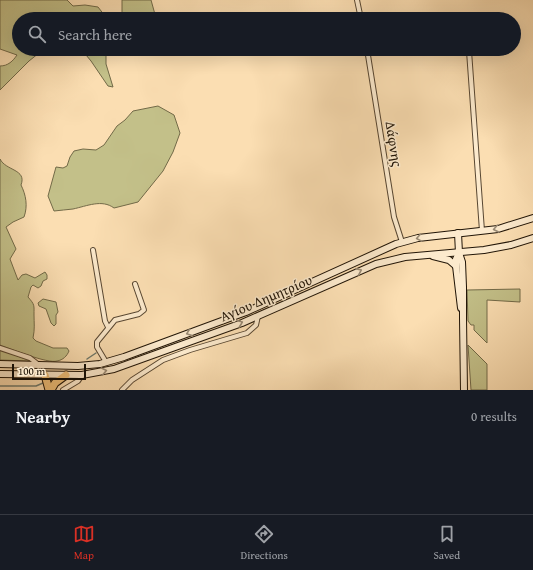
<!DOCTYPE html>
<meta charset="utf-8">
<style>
:root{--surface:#171b24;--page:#20242c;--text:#f1f3f6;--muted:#9ea1a6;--line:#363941;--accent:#d93025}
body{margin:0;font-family:"Gentium Book Plus",serif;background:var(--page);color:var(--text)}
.scale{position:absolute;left:12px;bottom:10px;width:74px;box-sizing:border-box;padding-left:4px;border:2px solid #211507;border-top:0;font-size:11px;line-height:14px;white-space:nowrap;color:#211507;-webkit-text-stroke:3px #fceacd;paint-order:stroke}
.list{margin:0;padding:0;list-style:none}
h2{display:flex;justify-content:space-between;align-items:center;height:52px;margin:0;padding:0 16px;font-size:17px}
h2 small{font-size:13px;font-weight:400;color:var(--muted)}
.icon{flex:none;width:22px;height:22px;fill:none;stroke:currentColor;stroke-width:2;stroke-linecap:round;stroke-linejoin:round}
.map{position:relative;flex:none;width:533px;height:390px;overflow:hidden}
.search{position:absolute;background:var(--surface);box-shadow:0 4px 16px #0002;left:12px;right:12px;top:12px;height:44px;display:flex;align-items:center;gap:10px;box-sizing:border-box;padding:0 14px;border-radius:22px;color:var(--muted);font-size:15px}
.sheet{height:124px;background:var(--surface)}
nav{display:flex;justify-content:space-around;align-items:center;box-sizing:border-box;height:56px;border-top:1px solid var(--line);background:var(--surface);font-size:11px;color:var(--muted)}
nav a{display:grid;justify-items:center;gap:2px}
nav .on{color:var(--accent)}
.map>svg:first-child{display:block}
.green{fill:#c3c089;stroke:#726a48}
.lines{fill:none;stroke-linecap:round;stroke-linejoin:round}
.stream{stroke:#6d796d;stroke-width:1.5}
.street-casing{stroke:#584732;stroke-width:6}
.secondary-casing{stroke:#211507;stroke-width:8}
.highway-casing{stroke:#211507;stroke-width:9}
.street{stroke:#fceacd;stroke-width:4}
.secondary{stroke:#fceacd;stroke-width:6}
.highway{stroke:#eebf79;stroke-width:7}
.oneway{stroke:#998a74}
.labels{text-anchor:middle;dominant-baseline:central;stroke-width:3;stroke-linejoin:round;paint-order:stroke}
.street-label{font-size:14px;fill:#211507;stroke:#fceacd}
</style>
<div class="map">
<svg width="533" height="390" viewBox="0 0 533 390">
<rect width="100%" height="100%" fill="#fbdeb2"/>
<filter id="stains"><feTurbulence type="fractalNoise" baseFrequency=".005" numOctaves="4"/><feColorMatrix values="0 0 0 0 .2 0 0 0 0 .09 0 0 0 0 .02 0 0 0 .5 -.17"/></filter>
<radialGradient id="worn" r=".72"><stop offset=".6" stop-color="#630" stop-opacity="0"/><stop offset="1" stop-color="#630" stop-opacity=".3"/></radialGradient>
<!-- green -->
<g class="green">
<path d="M0 0H67L73 6 85 5 98 7 105 16 112 19H19V49H44L29 61 0 90V66C8 66 13 61 17 55L0 49Z"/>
<polygon points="122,0 151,0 156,18 153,19 114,19 122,14"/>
<polygon points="81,49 111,49 106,53 106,64 113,87 108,86 91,61"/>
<path d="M158 106 174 115 180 133 173 152 163 171 138 202 114 208C102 199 87 206 73 209 67 210 60 210 54 211L48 196 56 167 63 168 67 166 70 157 74 151 83 149 96 150 104 145 117 126 125 120 133 111Z"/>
<path d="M0 159C6 171 27 169 21 185 26 195 28 206 24 217L13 222 6 227 16 249 10 259 18 280 22 275 26 274 35 278 45 272 47 275V279L43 281 41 286 38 288 33 285 31 287 28 297C35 305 34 305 34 315 34 323 35 329 33 338L36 341 53 348H67L69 351C67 356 63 360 57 361 48 364 11 349 0 345Z"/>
<polygon points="520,289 520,302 487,300 487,343 474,330 474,325 471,325 468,321 467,290"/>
<polygon points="43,299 56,302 58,312 56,315 56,324 54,326 51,323 46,309 39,306 38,303"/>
<polygon points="468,345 487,364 487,390 471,390"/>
<polygon points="0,349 30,361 0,360"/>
</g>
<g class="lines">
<!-- stream -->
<g class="stream">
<polyline points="87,359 96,353"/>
<polyline points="0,386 36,386 43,383"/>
</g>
<!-- street casing -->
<g class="street-casing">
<g id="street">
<polyline points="357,0 361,19"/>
<polyline points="367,49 394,217 402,242"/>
<polyline points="469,51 482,231"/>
<polyline points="93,250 105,321 108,327"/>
<polyline points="0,348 30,358 39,365"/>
<polyline points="106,362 97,347 97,342 115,320 139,314 144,310 135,284"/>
<polyline points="63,390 78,381 82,375"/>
<polyline points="122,390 132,380 163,360 190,350 247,333 256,325 258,316"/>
</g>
</g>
<!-- secondary casing -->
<g class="secondary-casing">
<g id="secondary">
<polyline points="458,233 459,253 462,262 463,287 463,318 464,390"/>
<polyline points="459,253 456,259 456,266 461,308"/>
<polyline points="433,256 449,260 456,266"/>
<polyline points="0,364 78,366 100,364 124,357 246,312 396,244 418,238 498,229 533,218"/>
<polyline points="0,374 82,375 114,369 242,323 376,264 405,257 484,250 511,245 533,238"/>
</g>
</g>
<!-- highway casing -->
<g class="highway-casing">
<g id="highway">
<polyline points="45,375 49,390"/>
<polyline points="51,390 55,383 66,375"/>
</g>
</g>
<!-- street -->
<use href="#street" class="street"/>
<!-- secondary -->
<use href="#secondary" class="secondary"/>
<!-- highway -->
<use href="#highway" class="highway"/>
</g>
<!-- one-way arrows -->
<defs><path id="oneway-chevron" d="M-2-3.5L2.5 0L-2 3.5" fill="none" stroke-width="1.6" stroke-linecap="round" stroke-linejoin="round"/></defs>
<g class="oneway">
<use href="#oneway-chevron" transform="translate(496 229) rotate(169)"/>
<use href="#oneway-chevron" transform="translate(419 238) rotate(170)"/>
<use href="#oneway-chevron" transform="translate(359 271) rotate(-24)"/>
<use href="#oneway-chevron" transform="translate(240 323) rotate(-21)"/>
<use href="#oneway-chevron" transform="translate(189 333) rotate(160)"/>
<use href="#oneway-chevron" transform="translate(104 371) rotate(-11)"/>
</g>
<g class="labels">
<!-- street labels -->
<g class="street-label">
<text transform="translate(394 144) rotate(81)">Δάφνης</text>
<text transform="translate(266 298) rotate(-23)">Αγίου Δημητρίου</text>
</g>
</g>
<rect width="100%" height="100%" filter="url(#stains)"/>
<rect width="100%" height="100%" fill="url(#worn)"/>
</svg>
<div class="scale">100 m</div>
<div class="search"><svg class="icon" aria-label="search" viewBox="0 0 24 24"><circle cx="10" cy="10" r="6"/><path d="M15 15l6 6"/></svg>Search here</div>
</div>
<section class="sheet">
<h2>Nearby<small>0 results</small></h2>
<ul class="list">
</ul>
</section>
<nav>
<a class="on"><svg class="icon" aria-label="map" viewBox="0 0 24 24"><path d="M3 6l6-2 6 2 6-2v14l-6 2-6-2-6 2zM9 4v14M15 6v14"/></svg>Map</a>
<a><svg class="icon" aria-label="directions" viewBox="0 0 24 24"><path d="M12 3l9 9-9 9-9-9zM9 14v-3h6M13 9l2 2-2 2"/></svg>Directions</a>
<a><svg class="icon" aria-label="saved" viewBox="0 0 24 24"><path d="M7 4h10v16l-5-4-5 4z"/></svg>Saved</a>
</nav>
